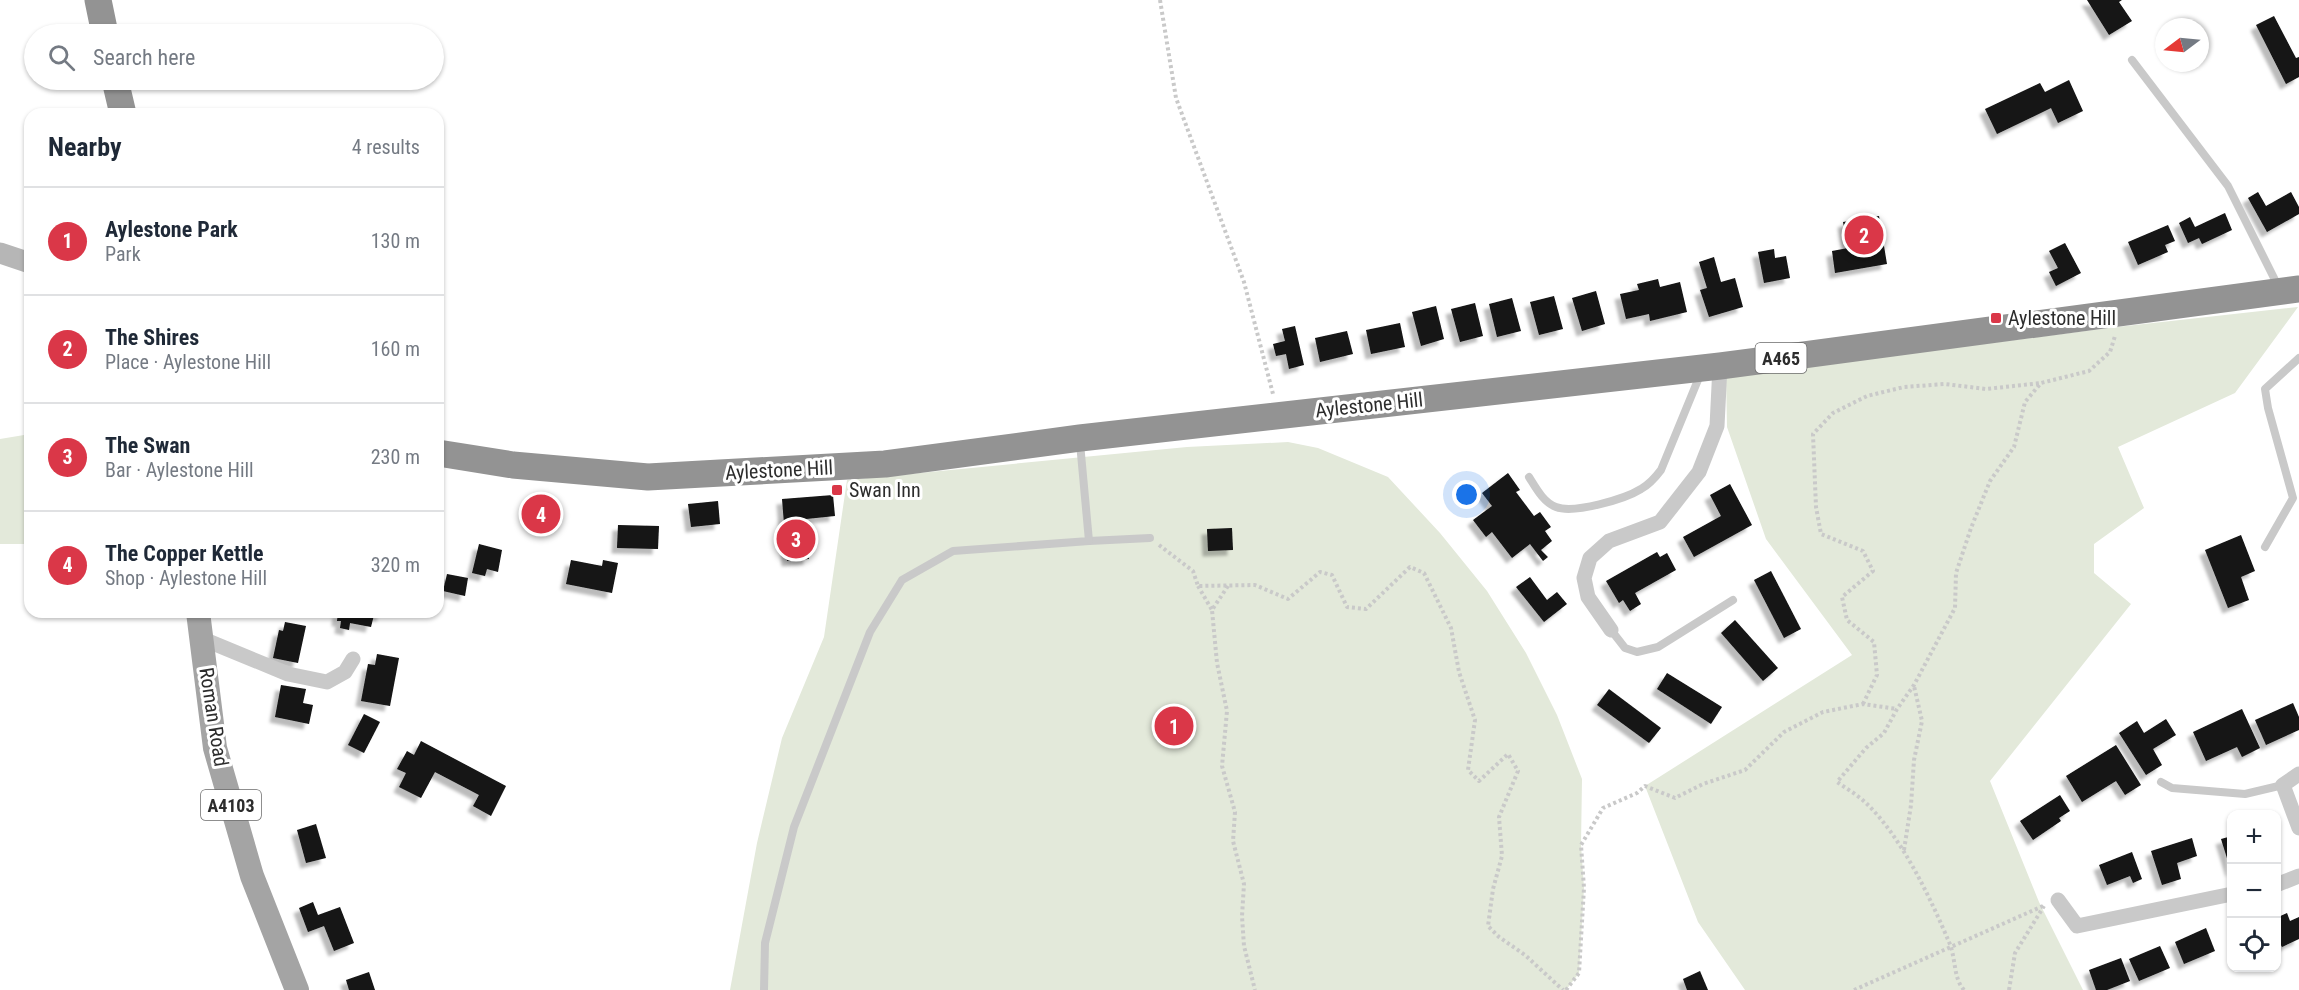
<!DOCTYPE html>
<meta charset="utf-8">
<style>
:root{--surface:#fff;--page:#f6f6f7;--text:#1f2937;--muted:#747a83;--line:#e0e1e3;--accent:#da3748}
body{margin:0;font-family:"Roboto Condensed",sans-serif;background:var(--page);color:var(--text)}
.controls{position:absolute;right:18px;bottom:18px;display:grid;overflow:hidden;border-radius:12px;box-shadow:0 2px 4px #0004}
.controls button{width:54px;height:54px;display:grid;place-items:center;padding:0;border:0;border-bottom:2px solid var(--line);background:var(--surface);color:var(--text);font:30px sans-serif}
.compass{position:absolute;left:2155px;top:18px;width:54px;height:54px;border-radius:50%;background:var(--surface);box-shadow:0 2px 4px #0004;rotate:254deg}
.you{position:absolute;left:1467px;top:495px;width:21px;height:21px;margin:-15px;border:4px solid #fff;border-radius:50%;background:#1a73e8;box-shadow:0 0 0 9px #1a73e833}
.badge{display:grid;place-items:center;width:39px;height:39px;border-radius:50%;background:var(--accent);color:#fff;font-size:20px;font-weight:700}
.pin{position:absolute;translate:-50% -50%;border:3px solid #fff;box-shadow:0 2px 6px #0006}
.list{margin:0;padding:0;list-style:none}
h2{display:flex;justify-content:space-between;align-items:center;height:78px;margin:0;padding:0 24px;font-size:26px}
h2 small{font-size:20px;font-weight:400;color:var(--muted)}
.list li{display:grid;grid-template-columns:39px 1fr auto;gap:18px;align-items:center;box-sizing:border-box;height:108px;padding:0 24px;border-top:2px solid var(--line)}
.list b{display:block;font-size:22px;white-space:nowrap}
.list p{margin:0;font-size:20px;white-space:nowrap;color:var(--muted)}
.list em{font-size:20px;font-style:normal;color:var(--muted)}
.icon{flex:none;width:33px;height:33px;fill:none;stroke:currentColor;stroke-width:2;stroke-linecap:round;stroke-linejoin:round}
.map{position:relative;flex:none;width:2299px;height:990px;overflow:hidden}
.search{position:absolute;background:var(--surface);box-shadow:0 2px 4px #0004;left:24px;top:24px;width:420px;height:66px;display:flex;align-items:center;gap:15px;box-sizing:border-box;padding:0 21px;border-radius:33px;color:var(--muted);font-size:22px}
.panel{position:absolute;background:var(--surface);box-shadow:0 2px 4px #0004;left:24px;top:108px;width:420px;height:510px;border-radius:18px}
.map>svg:first-child{display:block}
.green{fill:#e3e9da}
.building{fill:#131313;filter:url(#shadow)}
.lines{fill:none;stroke-linecap:round;stroke-linejoin:round}
.path{stroke:#c9c9c9;stroke-width:4;stroke-dasharray:3 3;stroke-linecap:butt}
.lane{stroke:#c9c9c9;stroke-width:8}
.street{stroke:#c9c9c9;stroke-width:15}
.secondary{stroke:#b6b6b6;stroke-width:21}
.primary{stroke:#a4a4a4;stroke-width:24}
.highway{stroke:#939393;stroke-width:27}
.poi-dot{fill:#da3748;stroke:#fff;stroke-width:2}
.labels{text-anchor:middle;dominant-baseline:central;stroke-width:6;stroke-linejoin:round;paint-order:stroke}
.shield{fill:#fff;stroke:#6b6b6b;stroke-width:1.5}
.shield-label{font-size:18px;font-weight:bold;fill:#2c2c2c}
.poi-label{font-size:20px;fill:#2c2c2c;stroke:#fff;text-anchor:start}
.street-label{font-size:20px;fill:#2c2c2c;stroke:#fff}
</style>
<div class="map">
<svg width="2299" height="990" viewBox="0 0 2299 990">
<defs>
<filter id="shadow"><feDropShadow dx="-5.5" dy="5.5" stdDeviation="1.5" flood-color="#0004"/></filter>
</defs>
<rect width="100%" height="100%" fill="#fff"/>
<!-- green -->
<g class="green">
<polygon points="2298,307 2235,393 2118,447 2144,508 2094,544 2094,573 2131,604 1990,781 2039,902 2083,990 1745,990 1698,922 1645,786 1852,655 1766,539 1727,427 1726,376 2117,327"/>
<polygon points="30,434 30,544 0,544 0,439"/>
<polygon points="1288,442 1318,448 1388,477 1440,533 1487,591 1526,653 1557,715 1582,779 1581,845 1584,888 1579,973 1566,990 730,990 757,843 782,738 824,637 847,480 1187,447"/>
</g>
<!-- building -->
<g class="building">
<polygon points="2087,0 2122,0 2119,2 2132,21 2109,35"/>
<polygon points="2274,16 2296,58 2299,57 2299,77 2286,84 2256,25"/>
<polygon points="2069,80 2083,111 2058,123 2051,108 1997,134 1985,109 2040,83 2045,92"/>
<polygon points="2258,192 2266,206 2291,192 2299,207 2299,214 2267,232 2248,198"/>
<polygon points="2225,213 2232,230 2202,244 2199,238 2188,243 2179,223 2190,217 2195,227"/>
<polygon points="1879,216 1887,264 1835,273 1832,251 1848,248 1843,222"/>
<polygon points="2168,225 2175,241 2165,245 2168,252 2138,265 2128,242"/>
<polygon points="2065,243 2081,273 2056,286 2049,272 2058,268 2049,251"/>
<polygon points="1774,249 1775,258 1786,256 1790,278 1764,283 1758,252"/>
<polygon points="1714,257 1721,282 1735,278 1743,307 1709,317 1700,290 1707,288 1699,262"/>
<polygon points="1658,279 1660,287 1680,282 1687,312 1650,321 1649,314 1626,319 1620,294 1639,290 1637,284"/>
<polygon points="1596,291 1605,324 1582,331 1572,298"/>
<polygon points="1554,296 1563,329 1539,335 1530,302"/>
<polygon points="1512,298 1521,331 1497,337 1489,304"/>
<polygon points="1475,303 1483,336 1460,342 1451,309"/>
<polygon points="1436,306 1444,339 1421,346 1412,312"/>
<polygon points="1400,323 1405,347 1371,354 1366,330"/>
<polygon points="1295,326 1304,365 1289,369 1286,354 1276,356 1273,344 1285,341 1282,329"/>
<polygon points="1347,331 1353,354 1320,362 1315,338"/>
<polygon points="1508,473 1520,490 1516,492 1534,516 1540,512 1551,527 1545,531 1552,541 1541,550 1548,557 1543,561 1530,544 1512,558 1492,532 1486,537 1473,520 1492,506 1482,493"/>
<polygon points="1730,484 1752,525 1694,557 1683,537 1721,516 1710,495"/>
<polygon points="833,495 835,516 806,519 809,559 787,561 782,499"/>
<polygon points="718,501 720,524 691,527 688,504"/>
<polygon points="618,525 659,526 658,549 617,548"/>
<polygon points="1232,528 1233,550 1208,551 1207,529"/>
<polygon points="2241,535 2255,571 2241,577 2249,600 2228,608 2205,550"/>
<polygon points="479,544 502,550 498,572 487,569 485,576 472,573"/>
<polygon points="1657,552 1660,557 1667,553 1676,570 1635,593 1641,604 1630,611 1623,600 1619,603 1606,581"/>
<polygon points="571,560 602,566 603,560 618,563 612,593 566,584"/>
<polygon points="1771,571 1801,629 1784,638 1754,580"/>
<polygon points="447,574 468,578 465,596 443,591"/>
<polygon points="1530,577 1547,600 1557,592 1567,604 1544,622 1516,587"/>
<polygon points="338,612 383,612 382,616 374,615 371,627 350,623 349,630 340,628 341,621 337,621"/>
<polygon points="1735,620 1778,668 1763,681 1721,633"/>
<polygon points="285,622 306,626 298,663 273,658 279,630 283,631"/>
<polygon points="377,654 399,658 390,706 361,701 368,664 375,665"/>
<polygon points="1667,673 1722,707 1711,724 1657,689"/>
<polygon points="281,685 306,689 303,703 313,705 309,724 275,717"/>
<polygon points="1609,689 1661,728 1649,743 1597,705"/>
<polygon points="2293,703 2299,717 2299,730 2266,745 2255,720"/>
<polygon points="2242,709 2260,748 2242,757 2237,747 2206,761 2193,732"/>
<polygon points="364,714 380,722 364,753 348,745"/>
<polygon points="2166,719 2176,735 2153,749 2162,765 2146,775 2119,733 2137,721 2144,733"/>
<polygon points="421,741 506,786 491,816 473,806 479,795 435,772 421,798 399,787 406,773 397,769 407,751 414,755"/>
<polygon points="2116,745 2141,785 2125,795 2116,781 2082,802 2066,776"/>
<polygon points="2060,795 2070,811 2059,818 2061,821 2033,840 2020,821"/>
<polygon points="316,824 326,858 306,863 297,830"/>
<polygon points="2232,836 2232,871 2231,871 2221,839"/>
<polygon points="2192,838 2197,856 2177,863 2181,879 2162,885 2151,851"/>
<polygon points="2132,852 2142,879 2133,883 2130,876 2107,885 2099,865"/>
<polygon points="313,902 318,915 340,907 354,943 334,951 324,926 308,932 299,908"/>
<polygon points="2287,913 2290,921 2299,917 2299,939 2282,947 2276,936 2276,918"/>
<polygon points="2206,928 2215,951 2184,964 2175,942"/>
<polygon points="2160,946 2170,968 2139,981 2129,959"/>
<polygon points="2121,958 2130,981 2107,990 2096,990 2089,970"/>
<polygon points="1700,971 1708,990 1687,990 1683,979"/>
<polygon points="369,972 375,990 349,990 346,980"/>
</g>
<g class="lines">
<!-- path -->
<g class="path">
<polyline points="1160,0 1176,98 1244,282 1273,394"/>
<polyline points="1159,545 1193,571 1198,586 1255,585 1288,599 1320,572 1332,575 1347,607 1366,609 1410,567 1424,573 1451,628 1459,672 1475,720 1468,770 1479,781 1508,754 1518,771 1499,817 1502,856 1493,889 1488,926 1499,937 1525,955 1563,990"/>
<polyline points="1198,586 1212,610"/>
<polyline points="1228,586 1212,610 1217,663 1227,711 1222,766 1235,812 1233,841 1244,884 1242,916 1244,946 1255,990"/>
<polyline points="1863,704 1877,675 1874,642 1847,620 1842,597 1873,571 1863,551 1821,534 1816,507 1813,434 1833,413 1867,396 1904,387 1945,384 1986,389 2041,383"/>
<polyline points="1904,850 1911,805 1914,760 1922,721 1914,686"/>
<polyline points="1566,990 1579,973 1584,888 1581,845 1603,808 1637,793 1645,786 1675,798 1703,784 1745,770 1784,732 1823,712 1863,704 1897,709"/>
<polyline points="1854,990 2043,906"/>
<path d="M1964 990C1953 978 1956 957 1949 942 1930 897 1902 838 1867 804 1858 795 1847 789 1837 782L1866 748 1884 733 1897 709 1914 685 1955 608 1956 573 1971 528 1990 481 2014 447 2025 402 2041 383 2089 371 2110 352 2115 336"/>
<polyline points="2009,990 2015,953 2044,906"/>
</g>
<!-- lane -->
<g class="lane">
<polyline points="2132,60 2228,186 2279,288"/>
<path d="M1529 477C1536 488 1543 502 1556 507 1574 514 1625 499 1641 489 1650 484 1655 478 1661 470L1700 375"/>
<polyline points="1089,541 1150,538"/>
<polyline points="2265,547 2293,498 2268,408 2265,389 2299,358"/>
<polyline points="1611,630 1625,648 1637,652 1658,647 1733,600"/>
<polyline points="2161,782 2172,788 2245,794 2283,785"/>
<polyline points="764,990 765,943 794,827 870,632 902,580 953,551 1089,541 1080,443"/>
</g>
<!-- street -->
<g class="street">
<polyline points="1611,630 1588,597 1584,578 1590,558 1609,541 1660,522 1699,472 1717,426 1720,366"/>
<polyline points="203,639 288,674 327,682 345,672 353,659"/>
<polyline points="2299,774 2283,785 2299,828"/>
<polyline points="2276,885 2299,876"/>
<polyline points="2058,900 2077,926 2232,894"/>
</g>
<!-- secondary -->
<polyline class="secondary" points="0,253 30,263"/>
<!-- primary -->
<polyline class="primary" points="198,612 215,748 252,876 297,990"/>
<!-- highway -->
<g class="highway">
<polyline points="98,0 105,34"/>
<polyline points="115,80 123,114"/>
<polyline points="438,453 513,465 648,477 885,464 1080,438 1720,366 2299,289"/>
</g>
</g>
<!-- markers -->
<g class="poi-dot">
<rect x="1990" y="312" width="12" height="12" rx="3"/>
<rect x="831" y="484" width="12" height="12" rx="3"/>
</g>
<g class="labels">
<!-- shield labels -->
<g class="shield">
<rect x="1755.5" y="343" width="51" height="30" rx="4.5"/>
<rect x="201" y="790" width="60" height="30" rx="4.5"/>
</g>
<g class="shield-label">
<text x="1781" y="358">A465</text>
<text x="231" y="805">A4103</text>
</g>
<!-- poi labels -->
<g class="poi-label">
<text x="2008" y="318">Aylestone Hill</text>
<text x="849" y="490">Swan Inn</text>
</g>
<!-- street labels -->
<g class="street-label">
<text transform="translate(1369 405) rotate(-6)">Aylestone Hill</text>
<text transform="translate(779 470) rotate(-3)">Aylestone Hill</text>
<text transform="translate(214 717) rotate(81)">Roman Road</text>
</g>
</g>
</svg>
<div class="controls">
<button>+</button>
<button>−</button>
<button><svg class="icon" aria-label="locate" viewBox="0 0 24 24"><circle cx="12" cy="12" r="6"/><path d="M12 2v4M12 18v4M2 12h4M18 12h4"/></svg></button>
</div>
<svg class="compass" viewBox="-18 -18 36 36"><path d="M0-13l5 13h-10z" fill="#e53935"/><path d="M0 13l5-13h-10z" fill="#747a83"/></svg>
<div class="you"></div>
<div class="pin badge" style="left:1174px;top:726px">1</div>
<div class="pin badge" style="left:1864px;top:235px">2</div>
<div class="pin badge" style="left:796px;top:539px">3</div>
<div class="pin badge" style="left:541px;top:514px">4</div>
<div class="search"><svg class="icon" aria-label="search" viewBox="0 0 24 24"><circle cx="10" cy="10" r="6"/><path d="M15 15l6 6"/></svg>Search here</div>
<section class="panel">
<h2>Nearby<small>4 results</small></h2>
<ul class="list">
<li><span class="badge">1</span><div><b>Aylestone Park</b><p>Park</p></div><em>130 m</em></li>
<li><span class="badge">2</span><div><b>The Shires</b><p>Place · Aylestone Hill</p></div><em>160 m</em></li>
<li><span class="badge">3</span><div><b>The Swan</b><p>Bar · Aylestone Hill</p></div><em>230 m</em></li>
<li><span class="badge">4</span><div><b>The Copper Kettle</b><p>Shop · Aylestone Hill</p></div><em>320 m</em></li>
</ul>
</section>
</div>
